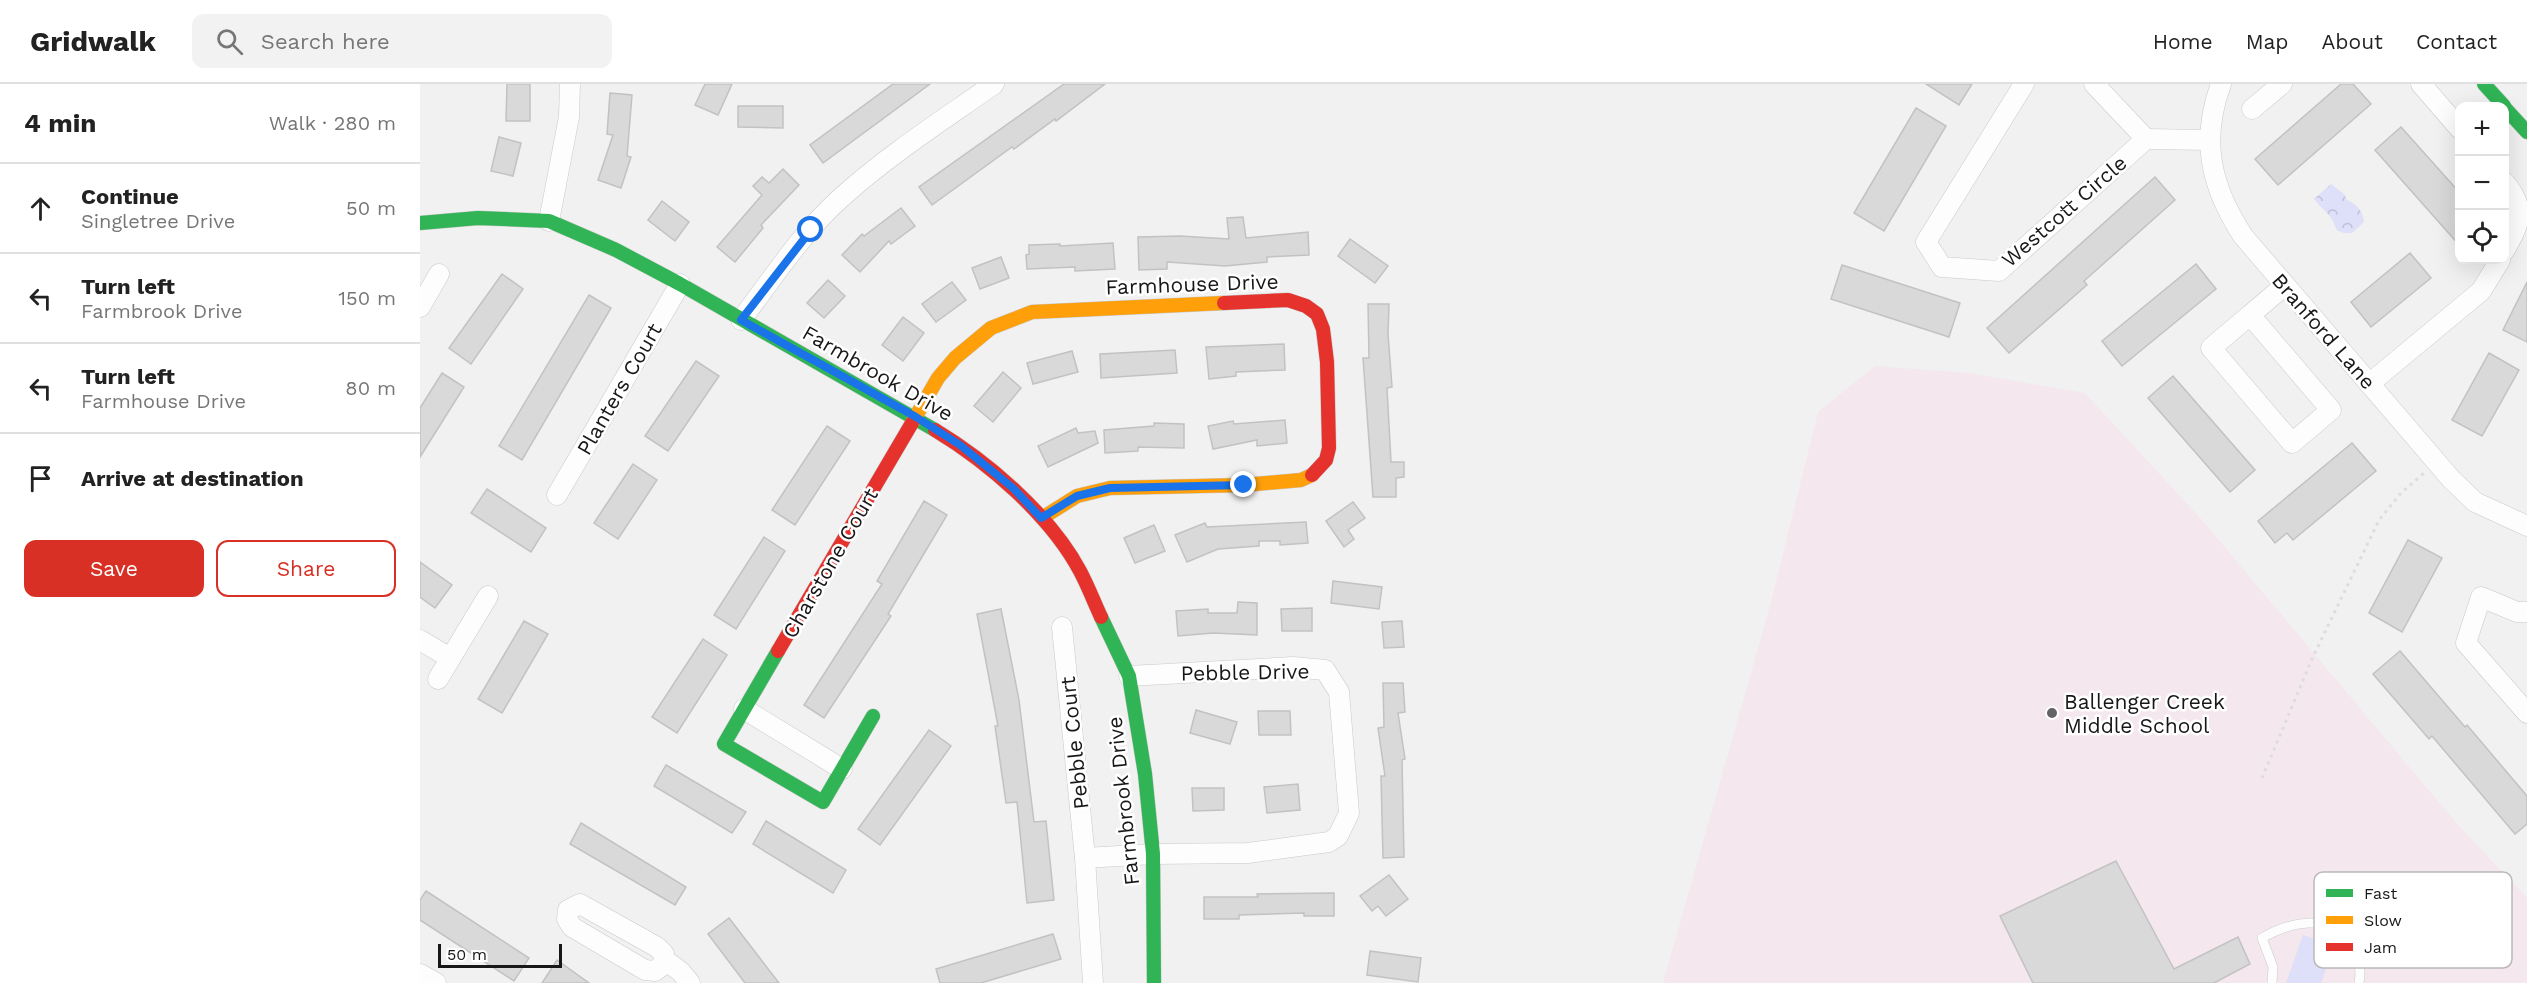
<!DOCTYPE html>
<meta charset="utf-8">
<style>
:root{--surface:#fff;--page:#f2f2f2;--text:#222;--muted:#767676;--line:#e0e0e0;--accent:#d93025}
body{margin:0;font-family:"Work Sans",sans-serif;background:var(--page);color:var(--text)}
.controls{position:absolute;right:18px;top:18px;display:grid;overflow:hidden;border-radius:12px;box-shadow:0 6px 24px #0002}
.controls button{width:54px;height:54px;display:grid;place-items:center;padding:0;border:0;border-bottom:2px solid var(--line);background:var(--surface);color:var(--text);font:30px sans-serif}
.scale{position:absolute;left:18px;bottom:15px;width:124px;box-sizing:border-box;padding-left:6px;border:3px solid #171717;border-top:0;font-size:16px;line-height:21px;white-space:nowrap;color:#171717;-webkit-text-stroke:4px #fff;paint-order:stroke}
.stop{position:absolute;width:18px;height:18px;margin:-14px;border:4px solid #1a73e8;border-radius:50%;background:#fff}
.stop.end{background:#1a73e8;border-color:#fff;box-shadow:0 2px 6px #0008}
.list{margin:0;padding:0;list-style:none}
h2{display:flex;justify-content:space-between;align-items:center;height:78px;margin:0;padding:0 24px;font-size:26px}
h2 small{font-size:20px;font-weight:400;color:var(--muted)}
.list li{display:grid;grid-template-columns:39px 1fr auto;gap:18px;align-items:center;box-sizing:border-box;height:90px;padding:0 24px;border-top:2px solid var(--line)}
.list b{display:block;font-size:22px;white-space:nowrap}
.list p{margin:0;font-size:20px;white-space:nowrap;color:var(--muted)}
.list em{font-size:20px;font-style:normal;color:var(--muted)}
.actions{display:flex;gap:12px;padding:18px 24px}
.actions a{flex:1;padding:14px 0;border:2px solid var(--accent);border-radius:12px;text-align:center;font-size:21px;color:var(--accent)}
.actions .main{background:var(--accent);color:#fff}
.icon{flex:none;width:33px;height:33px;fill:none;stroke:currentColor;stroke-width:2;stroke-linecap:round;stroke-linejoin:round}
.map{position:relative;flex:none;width:2107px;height:899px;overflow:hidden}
header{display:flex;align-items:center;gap:36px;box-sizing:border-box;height:84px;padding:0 30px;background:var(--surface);border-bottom:2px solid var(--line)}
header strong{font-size:28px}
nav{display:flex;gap:33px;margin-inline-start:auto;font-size:21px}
.search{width:420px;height:54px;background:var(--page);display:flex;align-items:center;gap:15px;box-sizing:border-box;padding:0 21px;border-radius:12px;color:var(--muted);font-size:22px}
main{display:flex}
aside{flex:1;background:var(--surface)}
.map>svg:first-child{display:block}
.education{fill:#f4e7ee}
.grass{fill:#dedff8}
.park{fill:url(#park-crowns)}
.building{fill:#d9d9d9;stroke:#c2c2c3;stroke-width:1.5}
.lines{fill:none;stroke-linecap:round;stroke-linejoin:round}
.lane-casing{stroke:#c9c9ca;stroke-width:10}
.street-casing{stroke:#c9c9ca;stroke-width:21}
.fast-casing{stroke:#c9c9ca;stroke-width:15}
.slow-casing{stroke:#c9c9ca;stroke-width:15}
.jam-casing{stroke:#c9c9ca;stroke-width:15}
.path{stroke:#ddd;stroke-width:3;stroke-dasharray:3 4.5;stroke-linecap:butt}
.lane{stroke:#fdfdfd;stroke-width:9}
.street{stroke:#fdfdfd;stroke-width:20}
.fast{stroke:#30b455;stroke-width:14}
.slow{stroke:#ff9f0a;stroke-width:14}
.jam{stroke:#e5322d;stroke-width:14}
.route{stroke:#1a73e8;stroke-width:8}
.poi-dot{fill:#636363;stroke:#fff;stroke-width:2}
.labels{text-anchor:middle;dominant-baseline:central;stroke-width:5;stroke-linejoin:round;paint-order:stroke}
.street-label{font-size:21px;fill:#171717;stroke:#fff}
.poi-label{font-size:21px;fill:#171717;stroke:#fff;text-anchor:start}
.key{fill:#fff;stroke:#b9b9b9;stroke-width:1.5}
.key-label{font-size:16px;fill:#171717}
</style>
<header>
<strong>Gridwalk</strong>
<div class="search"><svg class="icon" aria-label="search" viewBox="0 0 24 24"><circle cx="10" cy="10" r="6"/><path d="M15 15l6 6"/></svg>Search here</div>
<nav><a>Home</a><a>Map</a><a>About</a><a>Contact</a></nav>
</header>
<main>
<aside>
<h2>4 min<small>Walk · 280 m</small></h2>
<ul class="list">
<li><svg class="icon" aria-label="ahead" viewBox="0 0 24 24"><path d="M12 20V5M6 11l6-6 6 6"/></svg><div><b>Continue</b><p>Singletree Drive</p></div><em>50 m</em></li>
<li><svg class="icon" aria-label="left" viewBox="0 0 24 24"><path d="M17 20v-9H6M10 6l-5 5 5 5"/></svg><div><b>Turn left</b><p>Farmbrook Drive</p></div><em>150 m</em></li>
<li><svg class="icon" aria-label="left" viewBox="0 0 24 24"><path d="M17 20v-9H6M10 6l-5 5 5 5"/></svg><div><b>Turn left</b><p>Farmhouse Drive</p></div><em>80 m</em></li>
<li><svg class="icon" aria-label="arrive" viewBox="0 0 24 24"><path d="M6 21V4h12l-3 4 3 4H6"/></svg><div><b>Arrive at destination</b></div></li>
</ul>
<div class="actions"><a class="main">Save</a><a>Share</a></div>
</aside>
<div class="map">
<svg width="2107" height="899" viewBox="0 0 2107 899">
<defs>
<pattern id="park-crowns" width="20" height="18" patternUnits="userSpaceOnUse" patternTransform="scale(1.5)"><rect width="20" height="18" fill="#dedff8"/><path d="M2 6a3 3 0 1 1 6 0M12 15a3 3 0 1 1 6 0" fill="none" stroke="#bebfd4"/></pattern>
</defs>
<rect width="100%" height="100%" fill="#f1f1f1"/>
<!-- education -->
<polygon class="education" points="1455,282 1548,289 1665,309 1782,436 2038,741 2107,814 2107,899 1243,899 1351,518 1398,328"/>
<!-- grass -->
<polygon class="grass" points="1883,851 1914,861 1901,899 1866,899"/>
<!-- park -->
<path class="park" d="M1911 100 1925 111 1926 115C1937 121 1942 125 1944 138L1932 149C1910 150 1919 141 1908 130 1903 125 1899 121 1894 115Z"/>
<!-- building -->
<g class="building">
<polygon points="87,0 110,0 110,37 86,37"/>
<polygon points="285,0 312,0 298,31 275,21"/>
<polygon points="473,0 510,0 403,79 390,61"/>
<polygon points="644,0 685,0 636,37 635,35 594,65 592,63 512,121 499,103"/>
<polygon points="1506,0 1552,0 1539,21"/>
<polygon points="1921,0 1933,0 1951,20 1858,101 1835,75"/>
<polygon points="190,9 212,11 207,72 211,73 201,104 178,96 193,51 187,50"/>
<polygon points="318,22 363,22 363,44 318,43"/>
<polygon points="1496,24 1526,42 1464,147 1434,129"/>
<polygon points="1981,43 2040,109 2040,162 1955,66"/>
<polygon points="79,53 101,59 93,92 71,87"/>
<polygon points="363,85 379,101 341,141 343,144 315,178 297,163 342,111 333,102 342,93 349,99"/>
<polygon points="1735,93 1755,116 1664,197 1667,201 1589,269 1567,244"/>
<polygon points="242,117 269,138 255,157 228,136"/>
<polygon points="481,124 495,142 471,160 469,157 440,188 422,171 442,150 444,152"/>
<polygon points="823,133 826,154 888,148 889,171 847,173 847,178 805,182 747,178 747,185 719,186 718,153 760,152 809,155 807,134"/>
<polygon points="930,155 968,182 955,199 918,172"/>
<polygon points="693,159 695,185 655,187 655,183 607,185 606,171 609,170 609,161 640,160 640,162"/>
<polygon points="1990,169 2011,194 1951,243 1931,218"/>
<polygon points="581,173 589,194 560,205 552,184"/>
<polygon points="1776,180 1796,205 1702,282 1682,257"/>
<polygon points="1422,181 1540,219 1529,253 1411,215"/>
<polygon points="82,190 103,205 51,280 29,264"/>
<polygon points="408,196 425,212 404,234 387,219"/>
<polygon points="532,198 546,216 516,238 502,220"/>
<polygon points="2107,198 2107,258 2083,246"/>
<polygon points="169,211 191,224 102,376 79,362"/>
<polygon points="948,220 969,220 968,250 972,303 967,304 971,378 984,378 984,393 976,394 976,413 953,413 943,274 949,274"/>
<polygon points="483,233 504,249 483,277 462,261"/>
<polygon points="864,260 865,286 816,288 816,292 789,295 786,263"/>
<polygon points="755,266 757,289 681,294 680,270"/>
<polygon points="652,267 658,288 613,300 607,279"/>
<polygon points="2069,269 2099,286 2062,352 2032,336"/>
<polygon points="276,277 299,292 248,367 225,352"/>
<polygon points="583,288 601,304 573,338 554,322"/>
<polygon points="22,289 44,303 0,373 0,324"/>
<polygon points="1753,292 1835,386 1810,408 1728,314"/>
<polygon points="865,336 867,359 837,362 837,356 793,365 788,342 813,337 814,340"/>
<polygon points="734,339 764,340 764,364 718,363 718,367 685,369 684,346 734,342"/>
<polygon points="407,342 430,357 375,441 352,426"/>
<polygon points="656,344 658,349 675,347 678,359 628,383 618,362"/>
<polygon points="1932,359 1956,387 1873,456 1867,449 1855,459 1838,437"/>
<polygon points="213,380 237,396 198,455 174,439"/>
<polygon points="67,405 126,444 111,468 51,429"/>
<polygon points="504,417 527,431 468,530 471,532 404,634 384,621 462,500 457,497"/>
<polygon points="933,418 945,434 928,446 934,455 924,463 906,437"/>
<polygon points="886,438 888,459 860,461 860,457 839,457 839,462 798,465 767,478 755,451 785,439 787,443"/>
<polygon points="734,441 745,467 715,479 704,454"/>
<polygon points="344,453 365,467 316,545 294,531"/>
<polygon points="1988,456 2022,474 1982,548 1949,529"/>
<polygon points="0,478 32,501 15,524 0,513"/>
<polygon points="913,497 962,503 959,525 911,519"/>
<polygon points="818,518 837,519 837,551 793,549 758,552 756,527 788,525 788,529 817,529"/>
<polygon points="892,524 892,547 862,547 861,525"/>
<polygon points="581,525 599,616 614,738 626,737 634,816 607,819 597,718 586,719 575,642 578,642 557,530"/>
<polygon points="104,537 128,550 82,629 58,615"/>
<polygon points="982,537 984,563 964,564 962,538"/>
<polygon points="283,555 307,571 257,649 232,633"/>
<polygon points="1980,567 2045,643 2047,641 2107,712 2107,740 2095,750 2012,652 2009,655 1953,590"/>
<polygon points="963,599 983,599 985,628 978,629 985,675 982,676 984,773 963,774 961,692 965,692 958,644 964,643"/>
<polygon points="776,626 817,638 810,660 770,649"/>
<polygon points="838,627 870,627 871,651 839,651"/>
<polygon points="509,646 531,662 460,761 438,745"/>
<polygon points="246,681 326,728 312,749 234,702"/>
<polygon points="878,700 880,726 847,729 844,703"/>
<polygon points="772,704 804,704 804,726 773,727"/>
<polygon points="346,737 426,786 413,809 333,760"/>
<polygon points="161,739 266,803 255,821 150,760"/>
<polygon points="1696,777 1754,885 1818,853 1830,880 1794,899 1613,899 1580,832"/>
<polygon points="969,791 988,815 966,832 958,822 952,827 940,812"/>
<polygon points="6,807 109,874 94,897 0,836 0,816"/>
<polygon points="914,809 914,832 884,832 884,829 819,831 819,835 784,835 784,813 838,813 837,810"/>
<polygon points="309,834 359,899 325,899 288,850"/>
<polygon points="633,850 641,875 561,899 520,899 516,885"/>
<polygon points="950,867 1001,874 998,898 947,891"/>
<polygon points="137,876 169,899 122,899"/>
</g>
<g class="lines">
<!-- lane casing -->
<g class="lane-casing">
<path id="lane" d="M1852 899 1853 883 1842 854C1870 838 1909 828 1929 860 1938 874 1942 882 1939 899"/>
</g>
<!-- street casing -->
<g class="street-casing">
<g id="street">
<polyline points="1604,0 1506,158 1522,183 1579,187 1726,55 1674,0"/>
<path d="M1801 0C1780 57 1791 103 1823 152L2031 395 2055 418 2107 442"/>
<polyline points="2001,0 2040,45"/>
<polyline points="1832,25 1862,0"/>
<polyline points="1726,55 1790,56"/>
<path d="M2084 98C2107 124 2100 140 2084 167"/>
<polyline points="129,137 149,33 150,0"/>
<polyline points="0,223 19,190"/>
<polyline points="1830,231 1791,264 1872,359 1911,326 1830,231 1864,202"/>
<path d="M321 236C353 194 383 147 423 112 470 70 523 36 574 0"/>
<polyline points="1949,300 2061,207 2080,176"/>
<polyline points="137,411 260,200"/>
<polyline points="2107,528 2097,528 2061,513 2046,559 2107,629"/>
<polyline points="642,543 665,774 673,899"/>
<polyline points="0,556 30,574"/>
<polyline points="18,595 68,512"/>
<polyline points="324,625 422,685"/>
<polyline points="665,774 733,770 828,769 909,758 918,752 929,729 919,608 905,586 873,583 709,592"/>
<polygon points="160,820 237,863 244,870 243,881 235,887 225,886 152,843 147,835 148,826"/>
<polyline points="245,876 261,888 270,899"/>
<polyline points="0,890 16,899"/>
</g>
</g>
<!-- fast casing -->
<g class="fast-casing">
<g id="fast">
<polyline points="2064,0 2084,22"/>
<polyline points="2084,23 2107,48"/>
<polyline points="0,139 58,134 129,137 196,166 260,200 515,346"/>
<polyline points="681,533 709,592 725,690 733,770 734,899"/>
<polyline points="358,567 304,660 403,718 453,632"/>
</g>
</g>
<!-- slow casing -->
<g class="slow-casing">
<g id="slow">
<polyline points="492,339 518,294 535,274 571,244 612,228 804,219"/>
<polyline points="622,434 657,412 690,404 824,401 881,396 892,391"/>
</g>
</g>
<!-- jam casing -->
<g class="jam-casing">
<g id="jam">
<polyline points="804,219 868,216 886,222 897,230 903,245 907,278 909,364 906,376 892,391"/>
<path d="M515 346C568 378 630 431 660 487 668 502 674 518 681 533"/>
<polyline points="358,567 492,339"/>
</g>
</g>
<!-- path -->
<polyline class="path" points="1842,694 1892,575 1959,436 1981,409 2004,389"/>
<!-- lane -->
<use href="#lane" class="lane"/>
<!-- street -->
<use href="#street" class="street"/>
<!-- fast -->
<use href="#fast" class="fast"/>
<!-- slow -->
<use href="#slow" class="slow"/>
<!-- jam -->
<use href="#jam" class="jam"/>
</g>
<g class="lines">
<!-- route -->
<polyline class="route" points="391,146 321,236 496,333 540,361 593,404 621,434 657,412 690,404 824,401"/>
</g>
<!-- markers -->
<circle class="poi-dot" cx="1632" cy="629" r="6"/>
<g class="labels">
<!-- street labels -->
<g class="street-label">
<text transform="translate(1644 127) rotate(-41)">Westcott Circle</text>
<text transform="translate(772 200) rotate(-2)">Farmhouse Drive</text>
<text transform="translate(1904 247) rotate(49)">Branford Lane</text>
<text transform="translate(458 289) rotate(30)">Farmbrook Drive</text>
<text transform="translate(199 305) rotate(-60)">Planters Court</text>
<text transform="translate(410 479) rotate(-60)">Charstone Court</text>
<text transform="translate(825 588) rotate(-1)">Pebble Drive</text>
<text transform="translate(654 659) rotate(-96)">Pebble Court</text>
<text transform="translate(703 717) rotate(-96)">Farmbrook Drive</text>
</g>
<!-- poi labels -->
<g class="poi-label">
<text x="1644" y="617">Ballenger Creek<tspan x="1644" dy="24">Middle School</tspan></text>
</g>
</g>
<!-- legend -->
<rect x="1894" y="788" width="198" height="96" rx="9" class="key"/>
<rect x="1906" y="805" width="27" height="8" fill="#30b455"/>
<rect x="1906" y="832" width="27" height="8" fill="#ff9f0a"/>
<rect x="1906" y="859" width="27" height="8" fill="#e5322d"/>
<g class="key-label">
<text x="1944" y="815">Fast</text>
<text x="1944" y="842">Slow</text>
<text x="1944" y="869">Jam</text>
</g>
</svg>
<div class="controls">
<button>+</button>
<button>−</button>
<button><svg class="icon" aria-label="locate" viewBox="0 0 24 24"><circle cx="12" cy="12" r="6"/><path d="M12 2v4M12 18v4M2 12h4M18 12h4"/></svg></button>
</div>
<div class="scale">50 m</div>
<div class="stop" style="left:391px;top:146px"></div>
<div class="stop end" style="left:824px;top:401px"></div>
</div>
</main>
